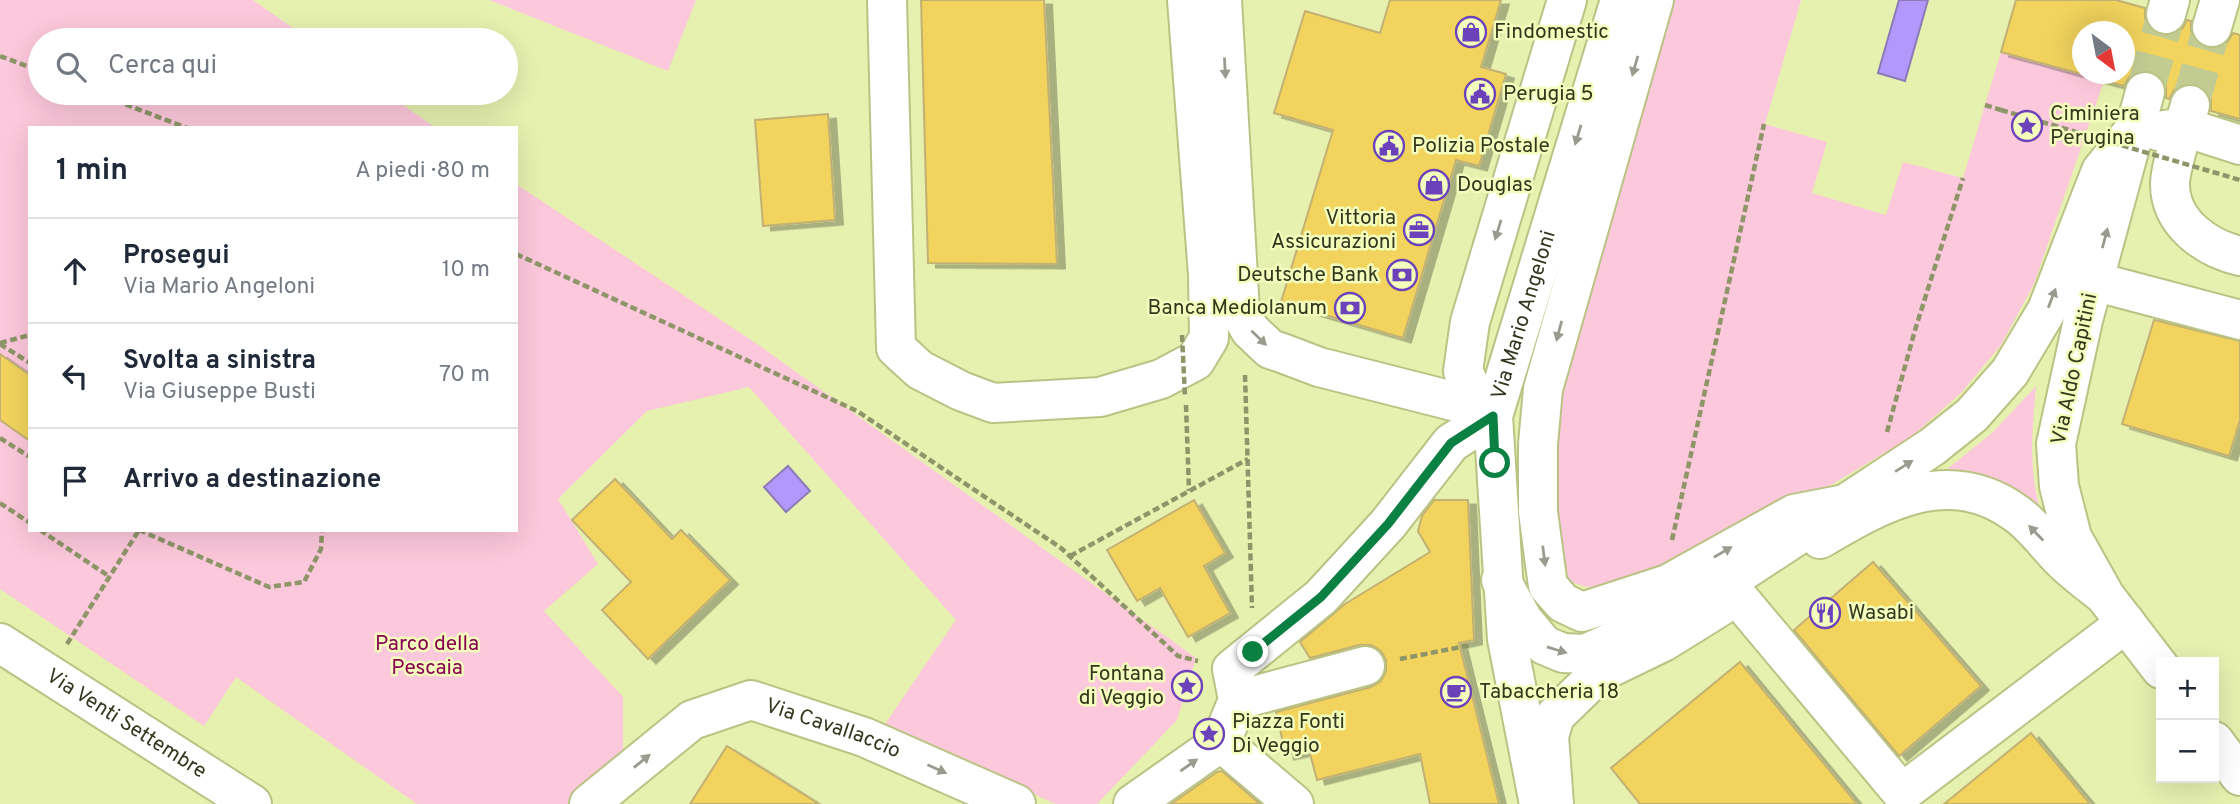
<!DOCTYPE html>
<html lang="it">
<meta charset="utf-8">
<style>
:root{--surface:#fff;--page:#f2f2f3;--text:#1f2937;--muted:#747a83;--line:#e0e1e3}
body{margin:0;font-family:Overpass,sans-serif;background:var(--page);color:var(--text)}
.controls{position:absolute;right:21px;bottom:21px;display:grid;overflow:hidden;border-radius:0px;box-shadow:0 7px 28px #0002}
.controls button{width:63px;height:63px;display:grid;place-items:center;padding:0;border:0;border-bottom:2px solid var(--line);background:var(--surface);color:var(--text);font:35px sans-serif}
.compass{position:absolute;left:2072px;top:21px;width:63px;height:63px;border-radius:50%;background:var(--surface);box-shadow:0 7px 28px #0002;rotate:148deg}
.stop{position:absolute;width:21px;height:21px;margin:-16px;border:5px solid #0b8043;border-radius:50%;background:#fff}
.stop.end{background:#0b8043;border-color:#fff;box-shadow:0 2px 7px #0008}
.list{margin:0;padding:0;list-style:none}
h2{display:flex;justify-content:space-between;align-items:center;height:91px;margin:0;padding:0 28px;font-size:30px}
h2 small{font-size:23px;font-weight:400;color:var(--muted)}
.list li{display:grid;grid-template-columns:46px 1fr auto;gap:21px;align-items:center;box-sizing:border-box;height:105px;padding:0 28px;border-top:2px solid var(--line)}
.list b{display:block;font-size:26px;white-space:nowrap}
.list p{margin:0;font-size:23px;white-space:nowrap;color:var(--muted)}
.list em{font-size:23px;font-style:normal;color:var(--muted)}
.icon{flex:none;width:38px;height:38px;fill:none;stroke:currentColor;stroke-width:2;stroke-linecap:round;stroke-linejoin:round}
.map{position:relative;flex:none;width:2240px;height:804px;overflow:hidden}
.search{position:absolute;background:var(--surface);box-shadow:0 7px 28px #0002;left:28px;top:28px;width:490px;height:77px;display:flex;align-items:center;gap:18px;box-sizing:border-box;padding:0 24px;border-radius:38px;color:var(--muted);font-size:26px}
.panel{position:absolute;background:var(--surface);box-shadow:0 7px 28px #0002;left:28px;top:126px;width:490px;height:406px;border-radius:0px}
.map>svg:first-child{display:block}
.green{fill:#fcc8db}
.water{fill:#b298fa;stroke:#8c7bb8;stroke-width:2}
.building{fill:#f1d35d;stroke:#c2b173;stroke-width:2;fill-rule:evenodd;filter:url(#shadow)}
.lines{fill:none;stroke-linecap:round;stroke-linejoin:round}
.minor-tunnel{stroke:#c2cb92;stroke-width:38;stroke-dasharray:38 19;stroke-linecap:butt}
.major-tunnel{stroke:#c2cb92;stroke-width:38;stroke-dasharray:38 19;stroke-linecap:butt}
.minor-casing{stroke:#bac384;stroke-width:42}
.major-casing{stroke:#bac384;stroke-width:42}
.path{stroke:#8e9568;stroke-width:4.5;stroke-dasharray:7 3.5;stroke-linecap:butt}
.minor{stroke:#fff;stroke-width:38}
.major{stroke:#fff;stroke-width:38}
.path-bridge{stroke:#8e9568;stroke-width:4.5;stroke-dasharray:7 3.5;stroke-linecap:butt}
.oneway{fill:#9a9b8e}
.route{stroke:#0b8043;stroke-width:9}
.labels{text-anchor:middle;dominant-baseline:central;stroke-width:5;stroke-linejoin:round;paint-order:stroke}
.poi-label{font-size:21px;fill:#34371e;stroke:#f3fdbc;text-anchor:start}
.street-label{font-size:21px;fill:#34371e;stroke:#f3fdbc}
.park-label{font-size:21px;fill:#8a0050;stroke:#f3fdbc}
</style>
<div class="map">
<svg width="2240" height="804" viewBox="0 0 2240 804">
<defs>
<filter id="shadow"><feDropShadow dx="8" dy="4.5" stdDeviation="0" flood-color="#0004"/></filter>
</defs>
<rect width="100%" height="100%" fill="#e6f0af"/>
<!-- green -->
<g class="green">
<polygon points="0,0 253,0 310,40 40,40 40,93 386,93 436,128 30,128 30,530 516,530 516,184 760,346 1196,658 1177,720 1097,804 1056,804 883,727 956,620 749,387 647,411 558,499 598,564 544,611 623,697 623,762 572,804 417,804 236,677 204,726 0,589"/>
<polygon points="489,0 696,0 668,71"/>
<polygon points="1671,0 1801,0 1765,124 1827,142 1812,193 1886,215 1903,162 1963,178 2001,52 2104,81 2034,284 2001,345 1961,393 1911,437 1794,507 1671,566 1591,588 1567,581 1555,553 1555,415"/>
<path d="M2036 386C2032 431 2028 469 2041 512L1941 474 1992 433Z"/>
</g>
<!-- water -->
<g class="water">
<polygon points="1899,0 1928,0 1905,81 1878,73"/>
<polygon points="788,466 810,491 786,512 764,487"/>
</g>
<!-- building -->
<g class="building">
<polygon points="921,0 1044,0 1057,264 928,263"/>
<polygon points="1390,0 1501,0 1481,67 1506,74 1479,166 1456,160 1403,338 1281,302 1333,130 1274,113 1305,11 1380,33"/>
<path d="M2016 0H2116L2145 8V19L2150 29 2161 35H2172L2182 29 2187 20 2191 21V31L2196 42 2206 48H2216L2227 43 2233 33 2240 35V119L2211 111V99L2206 90 2196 84H2184L2174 90 2169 99 2166 98V86L2160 76 2151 71H2139L2129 77 2124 86 2001 52ZM2082 32H2124V74H2082Z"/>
<polygon points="828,114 835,220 763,226 755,120"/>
<polygon points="2154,320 2240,341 2240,420 2229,456 2122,424"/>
<polygon points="0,354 30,375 30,441 0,420"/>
<polygon points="615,479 672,539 681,530 730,580 648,659 602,610 631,582 572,520"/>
<polygon points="1194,500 1225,553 1204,566 1230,613 1188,637 1160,588 1137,601 1107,550"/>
<polygon points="1434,500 1468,500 1474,640 1459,643 1499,804 1430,804 1420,754 1317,780 1309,750 1286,755 1276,712 1371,687 1381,681 1386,671 1386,660 1381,651 1371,645 1359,645 1310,658 1300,642 1345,604 1430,552 1418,531 1422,516"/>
<polygon points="1873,562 1981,686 1899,756 1794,630"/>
<polygon points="1740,662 1857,804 1640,804 1611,768"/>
<polygon points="2031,733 2090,804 1944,804"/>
<polygon points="727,746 819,804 690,804"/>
<polygon points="1222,771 1260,804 1171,804 1217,772"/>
</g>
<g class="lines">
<!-- minor-tunnel -->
<polyline class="minor-tunnel" points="2190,105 2212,27"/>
<!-- major-tunnel -->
<polyline class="major-tunnel" points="2145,92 2166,14"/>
<!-- minor casing -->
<g class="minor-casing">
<g id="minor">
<polyline points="887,0 896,348 920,370 961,391 993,403 1100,397 1161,379 1195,361 1209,338 1208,275 1187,0"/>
<polyline points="1654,0 1543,389 1538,444 1538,512 1548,586 1563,603 1582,612 1668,584 1794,514 1840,505"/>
<polyline points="2212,27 2220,0"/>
<path d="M2190 105C2185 125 2170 166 2170 184 2170 223 2206 248 2240 256"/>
<polyline points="2158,131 2184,127 2240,145"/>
<polyline points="2093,281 2240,320"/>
<polyline points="1480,408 1463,371 1470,322 1567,0"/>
<path d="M1820 539C1883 502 1949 464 2017 514 2034 526 2047 545 2062 560 2075 573 2089 583 2103 594"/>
<polyline points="1737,596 1902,793 2126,623"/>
<path id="s1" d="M0 643 252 804"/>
<polyline points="1238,700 1365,666"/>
<polyline points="1221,742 1238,700 1232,669 1321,597 1388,524 1451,443 1493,416 1480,408 1319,367 1282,353 1270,349 1250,330 1240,312 1222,0"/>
<path id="s2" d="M589 804 692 720 751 700 864 737 1016 804"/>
<polyline points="1133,804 1221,742 1294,804"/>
<polyline points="1554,804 1549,736 1555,716 1599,673 1663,642 1721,606"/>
</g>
</g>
<!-- major casing -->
<g class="major-casing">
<g id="major">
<polyline points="2166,14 2170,0"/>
<polyline points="2145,92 2083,320 2056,444 2059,486 2072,537 2105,596 2161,669"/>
<polyline points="1501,580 1523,620 1544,645 1563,653 1585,654 1687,608 1932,447 1972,415 2010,372 2047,310 2101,171 2135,129"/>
<polyline points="2214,741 2240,776"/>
<path id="s3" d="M1539 804 1507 639 1493 416 1620 0"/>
</g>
</g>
<!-- path -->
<g class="path">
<polyline points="0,56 40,71"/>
<polyline points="96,93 187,128"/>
<polyline points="1985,105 2001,110"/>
<polyline points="516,254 857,411 1061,548 1178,656 1198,661"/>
<polyline points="0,343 30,335"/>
<polyline points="0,344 30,363"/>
<polyline points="1245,375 1252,608"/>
<polyline points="1186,405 1189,491"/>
<polyline points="1887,432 1915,330 1963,178"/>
<polyline points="0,438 30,457"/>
<polyline points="0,503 30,523"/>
<polyline points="40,530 110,577"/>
<polyline points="139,530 269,587 304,582 321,549 322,530"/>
<polyline points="1672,540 1764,124"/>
<polyline points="1070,556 1248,459"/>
<polyline points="67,644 139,530"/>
<polyline points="1400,659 1471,645"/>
</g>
<!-- minor -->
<use href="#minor" class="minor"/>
<!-- major -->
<use href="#major" class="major"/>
<!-- path-bridge -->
<g class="path-bridge">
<polyline points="2001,110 2240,180"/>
<polyline points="1182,335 1185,397"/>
</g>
</g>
<!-- one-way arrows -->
<defs><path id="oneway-solid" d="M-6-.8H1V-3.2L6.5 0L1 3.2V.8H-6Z" transform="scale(1.75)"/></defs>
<g class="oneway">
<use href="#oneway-solid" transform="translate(1635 66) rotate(106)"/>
<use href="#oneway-solid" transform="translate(1225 68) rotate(87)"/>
<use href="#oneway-solid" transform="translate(1578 135) rotate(107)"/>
<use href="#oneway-solid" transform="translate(1498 230) rotate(107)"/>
<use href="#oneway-solid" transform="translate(2105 238) rotate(-75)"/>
<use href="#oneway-solid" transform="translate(2052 298) rotate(-69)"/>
<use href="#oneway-solid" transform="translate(1559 331) rotate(105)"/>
<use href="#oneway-solid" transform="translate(1259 338) rotate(44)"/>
<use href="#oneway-solid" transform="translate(1904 466) rotate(-32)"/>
<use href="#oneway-solid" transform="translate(2036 533) rotate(-134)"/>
<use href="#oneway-solid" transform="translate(1723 552) rotate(-30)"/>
<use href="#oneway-solid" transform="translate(1544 556) rotate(83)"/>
<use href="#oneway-solid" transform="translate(1557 650) rotate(17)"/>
<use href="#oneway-solid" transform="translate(642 761) rotate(-39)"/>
<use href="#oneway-solid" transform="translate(1189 765) rotate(-35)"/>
<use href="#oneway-solid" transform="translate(937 769) rotate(24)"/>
</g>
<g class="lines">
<!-- route -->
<polyline class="route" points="1253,652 1321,597 1388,524 1451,443 1493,416 1495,463"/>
</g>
<!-- icons -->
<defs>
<g id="shop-ring" transform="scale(1.575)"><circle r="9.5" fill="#f3fdbc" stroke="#6c42ba" stroke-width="1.5"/><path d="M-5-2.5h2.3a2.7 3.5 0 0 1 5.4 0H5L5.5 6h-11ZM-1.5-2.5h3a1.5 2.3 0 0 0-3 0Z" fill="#6c42ba"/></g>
<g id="civic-ring" transform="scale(1.575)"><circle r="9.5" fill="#f3fdbc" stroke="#6c42ba" stroke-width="1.5"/><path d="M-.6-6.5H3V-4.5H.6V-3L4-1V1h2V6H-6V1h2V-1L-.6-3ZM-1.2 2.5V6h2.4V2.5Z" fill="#6c42ba"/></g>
<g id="sight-ring" transform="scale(1.575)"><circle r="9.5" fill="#f3fdbc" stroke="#6c42ba" stroke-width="1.5"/><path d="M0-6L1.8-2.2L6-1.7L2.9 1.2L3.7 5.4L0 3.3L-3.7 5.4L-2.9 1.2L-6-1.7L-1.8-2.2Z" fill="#6c42ba"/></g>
<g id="office-ring" transform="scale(1.575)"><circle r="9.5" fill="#f3fdbc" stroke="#6c42ba" stroke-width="1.5"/><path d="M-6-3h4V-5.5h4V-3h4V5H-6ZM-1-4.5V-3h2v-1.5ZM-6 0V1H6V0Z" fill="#6c42ba"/></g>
<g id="bank-ring" transform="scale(1.575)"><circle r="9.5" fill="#f3fdbc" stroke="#6c42ba" stroke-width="1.5"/><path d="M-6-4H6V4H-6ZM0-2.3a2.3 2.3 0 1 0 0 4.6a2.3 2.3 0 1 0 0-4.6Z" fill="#6c42ba"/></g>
<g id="restaurant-ring" transform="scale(1.575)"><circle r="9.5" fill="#f3fdbc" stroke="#6c42ba" stroke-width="1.5"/><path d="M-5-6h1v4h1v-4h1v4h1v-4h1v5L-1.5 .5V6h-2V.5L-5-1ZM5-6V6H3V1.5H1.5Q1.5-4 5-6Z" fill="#6c42ba"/></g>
<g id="cafe-ring" transform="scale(1.575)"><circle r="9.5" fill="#f3fdbc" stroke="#6c42ba" stroke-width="1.5"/><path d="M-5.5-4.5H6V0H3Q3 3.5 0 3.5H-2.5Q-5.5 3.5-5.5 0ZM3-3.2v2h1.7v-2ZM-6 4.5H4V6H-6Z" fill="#6c42ba"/></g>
</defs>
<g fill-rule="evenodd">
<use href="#shop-ring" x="1471" y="32"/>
<use href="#civic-ring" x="1480" y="94"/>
<use href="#sight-ring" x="2027" y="126"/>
<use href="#civic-ring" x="1389" y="146"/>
<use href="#shop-ring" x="1434" y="185"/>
<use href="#office-ring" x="1419" y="230"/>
<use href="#bank-ring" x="1402" y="275"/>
<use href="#bank-ring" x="1350" y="308"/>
<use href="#restaurant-ring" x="1825" y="613"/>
<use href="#sight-ring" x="1187" y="686"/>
<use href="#cafe-ring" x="1456" y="692"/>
<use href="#sight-ring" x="1209" y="734"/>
</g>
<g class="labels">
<!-- poi labels -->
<g class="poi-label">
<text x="1494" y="32">Findomestic</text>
<text x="1503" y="94">Perugia 5</text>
<text x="2050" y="114">Ciminiera<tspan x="2050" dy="24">Perugina</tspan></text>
<text x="1412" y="146">Polizia Postale</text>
<text x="1457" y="185">Douglas</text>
<text x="1396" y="218" text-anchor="end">Vittoria<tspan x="1396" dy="24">Assicurazioni</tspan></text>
<text x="1379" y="275" text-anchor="end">Deutsche Bank</text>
<text x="1327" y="308" text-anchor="end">Banca Mediolanum</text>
<text x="1848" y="613">Wasabi</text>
<text x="1164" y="674" text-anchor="end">Fontana<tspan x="1164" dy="24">di Veggio</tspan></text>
<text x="1479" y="692">Tabaccheria 18</text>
<text x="1232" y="722">Piazza Fonti<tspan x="1232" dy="24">Di Veggio</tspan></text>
</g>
<!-- street labels -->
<g class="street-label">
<text stroke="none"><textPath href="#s3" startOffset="497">Via Mario Angeloni</textPath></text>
<text transform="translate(2075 369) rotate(-78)">Via Aldo Capitini</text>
<text stroke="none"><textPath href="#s1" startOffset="150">Via Venti Settembre</textPath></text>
<text stroke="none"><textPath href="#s2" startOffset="282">Via Cavallaccio</textPath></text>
</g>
<!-- park labels -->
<g class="park-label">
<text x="427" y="644">Parco della<tspan x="427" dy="24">Pescaia</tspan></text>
</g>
</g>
</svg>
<div class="controls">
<button>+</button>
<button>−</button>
</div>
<svg class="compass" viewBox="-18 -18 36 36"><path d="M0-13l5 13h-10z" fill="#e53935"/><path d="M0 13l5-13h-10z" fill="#747a83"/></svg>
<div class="stop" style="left:1495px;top:463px"></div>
<div class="stop end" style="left:1253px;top:652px"></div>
<div class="search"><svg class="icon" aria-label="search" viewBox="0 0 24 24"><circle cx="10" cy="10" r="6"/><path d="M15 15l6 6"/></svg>Cerca qui</div>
<section class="panel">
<h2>1 min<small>A piedi · 80 m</small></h2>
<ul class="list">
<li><svg class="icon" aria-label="ahead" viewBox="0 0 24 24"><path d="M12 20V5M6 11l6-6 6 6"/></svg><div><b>Prosegui</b><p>Via Mario Angeloni</p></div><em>10 m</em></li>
<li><svg class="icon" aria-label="left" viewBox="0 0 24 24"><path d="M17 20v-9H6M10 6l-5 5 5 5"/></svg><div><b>Svolta a sinistra</b><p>Via Giuseppe Busti</p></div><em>70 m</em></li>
<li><svg class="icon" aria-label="arrive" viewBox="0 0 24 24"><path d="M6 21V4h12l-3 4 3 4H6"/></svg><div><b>Arrivo a destinazione</b></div></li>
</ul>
</section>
</div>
